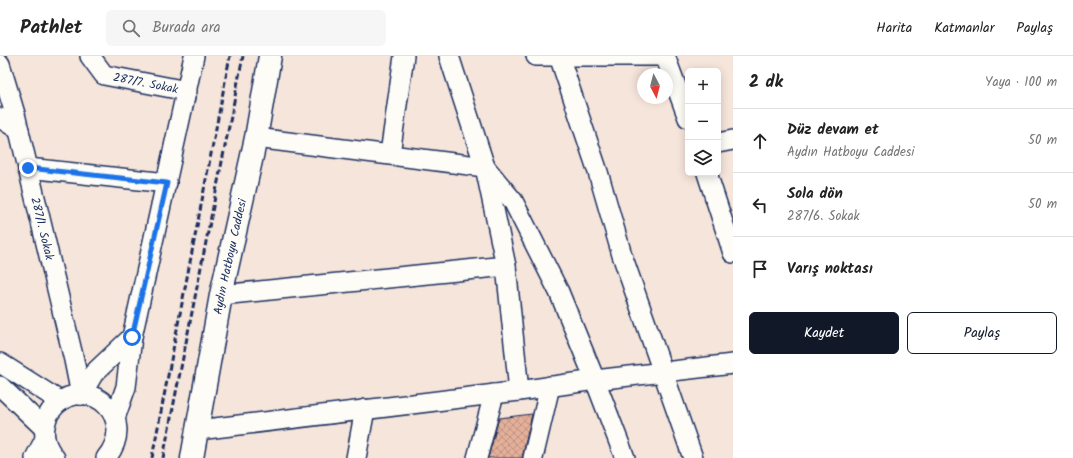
<!DOCTYPE html>
<html lang="tr">
<meta charset="utf-8">
<style>
:root{--surface:#fff;--page:#f6f6f6;--text:#222;--muted:#767676;--line:#e0e0e0;--accent:#111827}
body{margin:0;font-family:Kalam,sans-serif;background:var(--page);color:var(--text)}
.controls{position:absolute;right:12px;top:12px;display:grid;overflow:hidden;border-radius:6px;box-shadow:0 2px 10px #0003}
.controls button{width:36px;height:36px;display:grid;place-items:center;padding:0;border:0;border-bottom:1px solid var(--line);background:var(--surface);color:var(--text);font:20px sans-serif}
.compass{position:absolute;left:637px;top:12px;width:36px;height:36px;border-radius:50%;background:var(--surface);box-shadow:0 2px 10px #0003;rotate:173deg}
.stop{position:absolute;width:12px;height:12px;margin:-9px;border:3px solid #1a73e8;border-radius:50%;background:#fff}
.stop.end{background:#1a73e8;border-color:#fff;box-shadow:0 1px 4px #0008}
.list{margin:0;padding:0;list-style:none}
h2{display:flex;justify-content:space-between;align-items:center;height:52px;margin:0;padding:0 16px;font-size:17px}
h2 small{font-size:13px;font-weight:400;color:var(--muted)}
.list li{display:grid;grid-template-columns:26px 1fr auto;gap:12px;align-items:center;box-sizing:border-box;height:64px;padding:0 16px;border-top:1px solid var(--line)}
.list b{display:block;font-size:15px;white-space:nowrap}
.list p{margin:0;font-size:13px;white-space:nowrap;color:var(--muted)}
.list em{font-size:13px;font-style:normal;color:var(--muted)}
.actions{display:flex;gap:8px;padding:12px 16px}
.actions a{flex:1;padding:9px 0;border:1px solid var(--accent);border-radius:6px;text-align:center;font-size:14px;color:var(--accent)}
.actions .main{background:var(--accent);color:#fff}
.icon{flex:none;width:22px;height:22px;fill:none;stroke:currentColor;stroke-width:2;stroke-linecap:round;stroke-linejoin:round}
.map{position:relative;flex:none;width:733px;height:402px;overflow:hidden}
header{display:flex;align-items:center;gap:24px;box-sizing:border-box;height:56px;padding:0 20px;background:var(--surface);border-bottom:1px solid var(--line)}
header strong{font-size:19px}
nav{display:flex;gap:22px;margin-inline-start:auto;font-size:14px}
.search{width:280px;height:36px;background:var(--page);display:flex;align-items:center;gap:10px;box-sizing:border-box;padding:0 14px;border-radius:6px;color:var(--muted);font-size:15px}
main{display:flex}
aside{flex:1;background:var(--surface)}
.map>svg:first-child{display:block}
.building{fill:url(#building-cross-hatch);stroke:#1b2f5e}
.lines{fill:none;stroke-linecap:round;stroke-linejoin:round}
.minor-casing{stroke:#1b2f5e;stroke-width:22}
.major-casing{stroke:#1b2f5e;stroke-width:25}
.minor{stroke:#fdfcf7;stroke-width:19}
.major{stroke:#fdfcf7;stroke-width:22}
.rail{stroke:#1b2f5e;stroke-width:3;stroke-dasharray:6 3;stroke-linecap:butt}
.route{stroke:#1a73e8;stroke-width:5}
.labels{text-anchor:middle;dominant-baseline:central;stroke-width:3;stroke-linejoin:round;paint-order:stroke}
.street-label{font-size:12px;fill:#1b2f5e;stroke:#fdfcf7}
</style>
<header>
<strong>Pathlet</strong>
<div class="search"><svg class="icon" aria-label="search" viewBox="0 0 24 24"><circle cx="10" cy="10" r="6"/><path d="M15 15l6 6"/></svg>Burada ara</div>
<nav><a>Harita</a><a>Katmanlar</a><a>Paylaş</a></nav>
</header>
<main>
<div class="map">
<svg width="733" height="402" viewBox="0 0 733 402">
<defs>
<pattern id="building-cross-hatch" width="8" height="8" patternUnits="userSpaceOnUse"><rect width="8" height="8" fill="#e5b099"/><path d="M0 0l8 8M0 8l8-8" fill="none" stroke="#b99080"/></pattern>
</defs>
<rect width="100%" height="100%" fill="#f6e5db"/>
<filter id="ink" filterUnits="userSpaceOnUse"><feTurbulence type="fractalNoise" baseFrequency=".025" numOctaves="2"/><feDisplacementMap in="SourceGraphic" scale="8" xChannelSelector="R" yChannelSelector="G"/><feConvolveMatrix kernelMatrix="1 2 1 2 8 2 1 2 1" color-interpolation-filters="sRGB"/></filter>
<g filter="url(#ink)">
<!-- building -->
<polygon class="building" points="532,358 522,402 488,402 499,362"/>
<g class="lines">
<!-- minor casing -->
<g class="minor-casing">
<g id="minor">
<path id="s1" d="M90 0 104 19 187 35"/>
<polyline points="449,0 485,111 506,210 519,335"/>
<polyline points="536,0 666,0"/>
<polyline points="559,0 598,116 622,199 693,402"/>
<polyline points="665,0 688,62"/>
<path id="s2" d="M0 8 15 58 74 304 81 339"/>
<polyline points="0,62 19,74"/>
<polyline points="256,82 485,111 513,145 559,236 595,324 625,402"/>
<polyline points="718,87 733,84"/>
<polyline points="390,98 404,0"/>
<polyline points="28,112 167,127"/>
<polyline points="707,117 733,197"/>
<polyline points="221,239 506,210"/>
<polyline points="0,307 60,345"/>
<polyline points="0,330 44,372"/>
<polyline points="81,339 94,317 132,281"/>
<polyline points="115,362 126,331 132,281 194,0"/>
<polyline points="198,374 519,335 595,324 733,308"/>
<polyline points="35,402 45,383"/>
<path d="M55 402C46 391 42 380 46 366 47 358 52 353 57 348 90 319 139 362 106 402"/>
<polyline points="356,402 365,353"/>
<polyline points="477,402 494,338"/>
<polyline points="533,402 550,330"/>
</g>
</g>
<!-- major casing -->
<g class="major-casing">
<g id="major">
<path id="s3" d="M192 402 221 239 256 82 270 0"/>
</g>
</g>
<!-- minor -->
<use href="#minor" class="minor"/>
<!-- major -->
<use href="#major" class="major"/>
<!-- rail -->
<g class="rail">
<polyline points="152,402 230,0"/>
<polyline points="163,402 243,0"/>
</g>
</g>
</g>
<g class="lines" filter="url(#ink)">
<!-- route -->
<polyline class="route" points="28,112 167,127 132,281"/>
</g>
<g class="labels">
<!-- street labels -->
<g class="street-label">
<text stroke="none"><textPath href="#s1" startOffset="66">287/7. Sokak</textPath></text>
<text stroke="none"><textPath href="#s2" startOffset="170">287/1. Sokak</textPath></text>
<text stroke="none"><textPath href="#s3" startOffset="205">Aydın Hatboyu Caddesi</textPath></text>
</g>
</g>
</svg>
<div class="controls">
<button>+</button>
<button>−</button>
<button><svg class="icon" aria-label="layers" viewBox="0 0 24 24"><path d="M12 4l9 5-9 5-9-5zM3 14l9 5 9-5"/></svg></button>
</div>
<svg class="compass" viewBox="-18 -18 36 36"><path d="M0-13l5 13h-10z" fill="#e53935"/><path d="M0 13l5-13h-10z" fill="#767676"/></svg>
<div class="stop" style="left:132px;top:281px"></div>
<div class="stop end" style="left:28px;top:112px"></div>
</div>
<aside>
<h2>2 dk<small>Yaya · 100 m</small></h2>
<ul class="list">
<li><svg class="icon" aria-label="ahead" viewBox="0 0 24 24"><path d="M12 20V5M6 11l6-6 6 6"/></svg><div><b>Düz devam et</b><p>Aydın Hatboyu Caddesi</p></div><em>50 m</em></li>
<li><svg class="icon" aria-label="left" viewBox="0 0 24 24"><path d="M17 20v-9H6M10 6l-5 5 5 5"/></svg><div><b>Sola dön</b><p>287/6. Sokak</p></div><em>50 m</em></li>
<li><svg class="icon" aria-label="arrive" viewBox="0 0 24 24"><path d="M6 21V4h12l-3 4 3 4H6"/></svg><div><b>Varış noktası</b></div></li>
</ul>
<div class="actions"><a class="main">Kaydet</a><a>Paylaş</a></div>
</aside>
</main>
